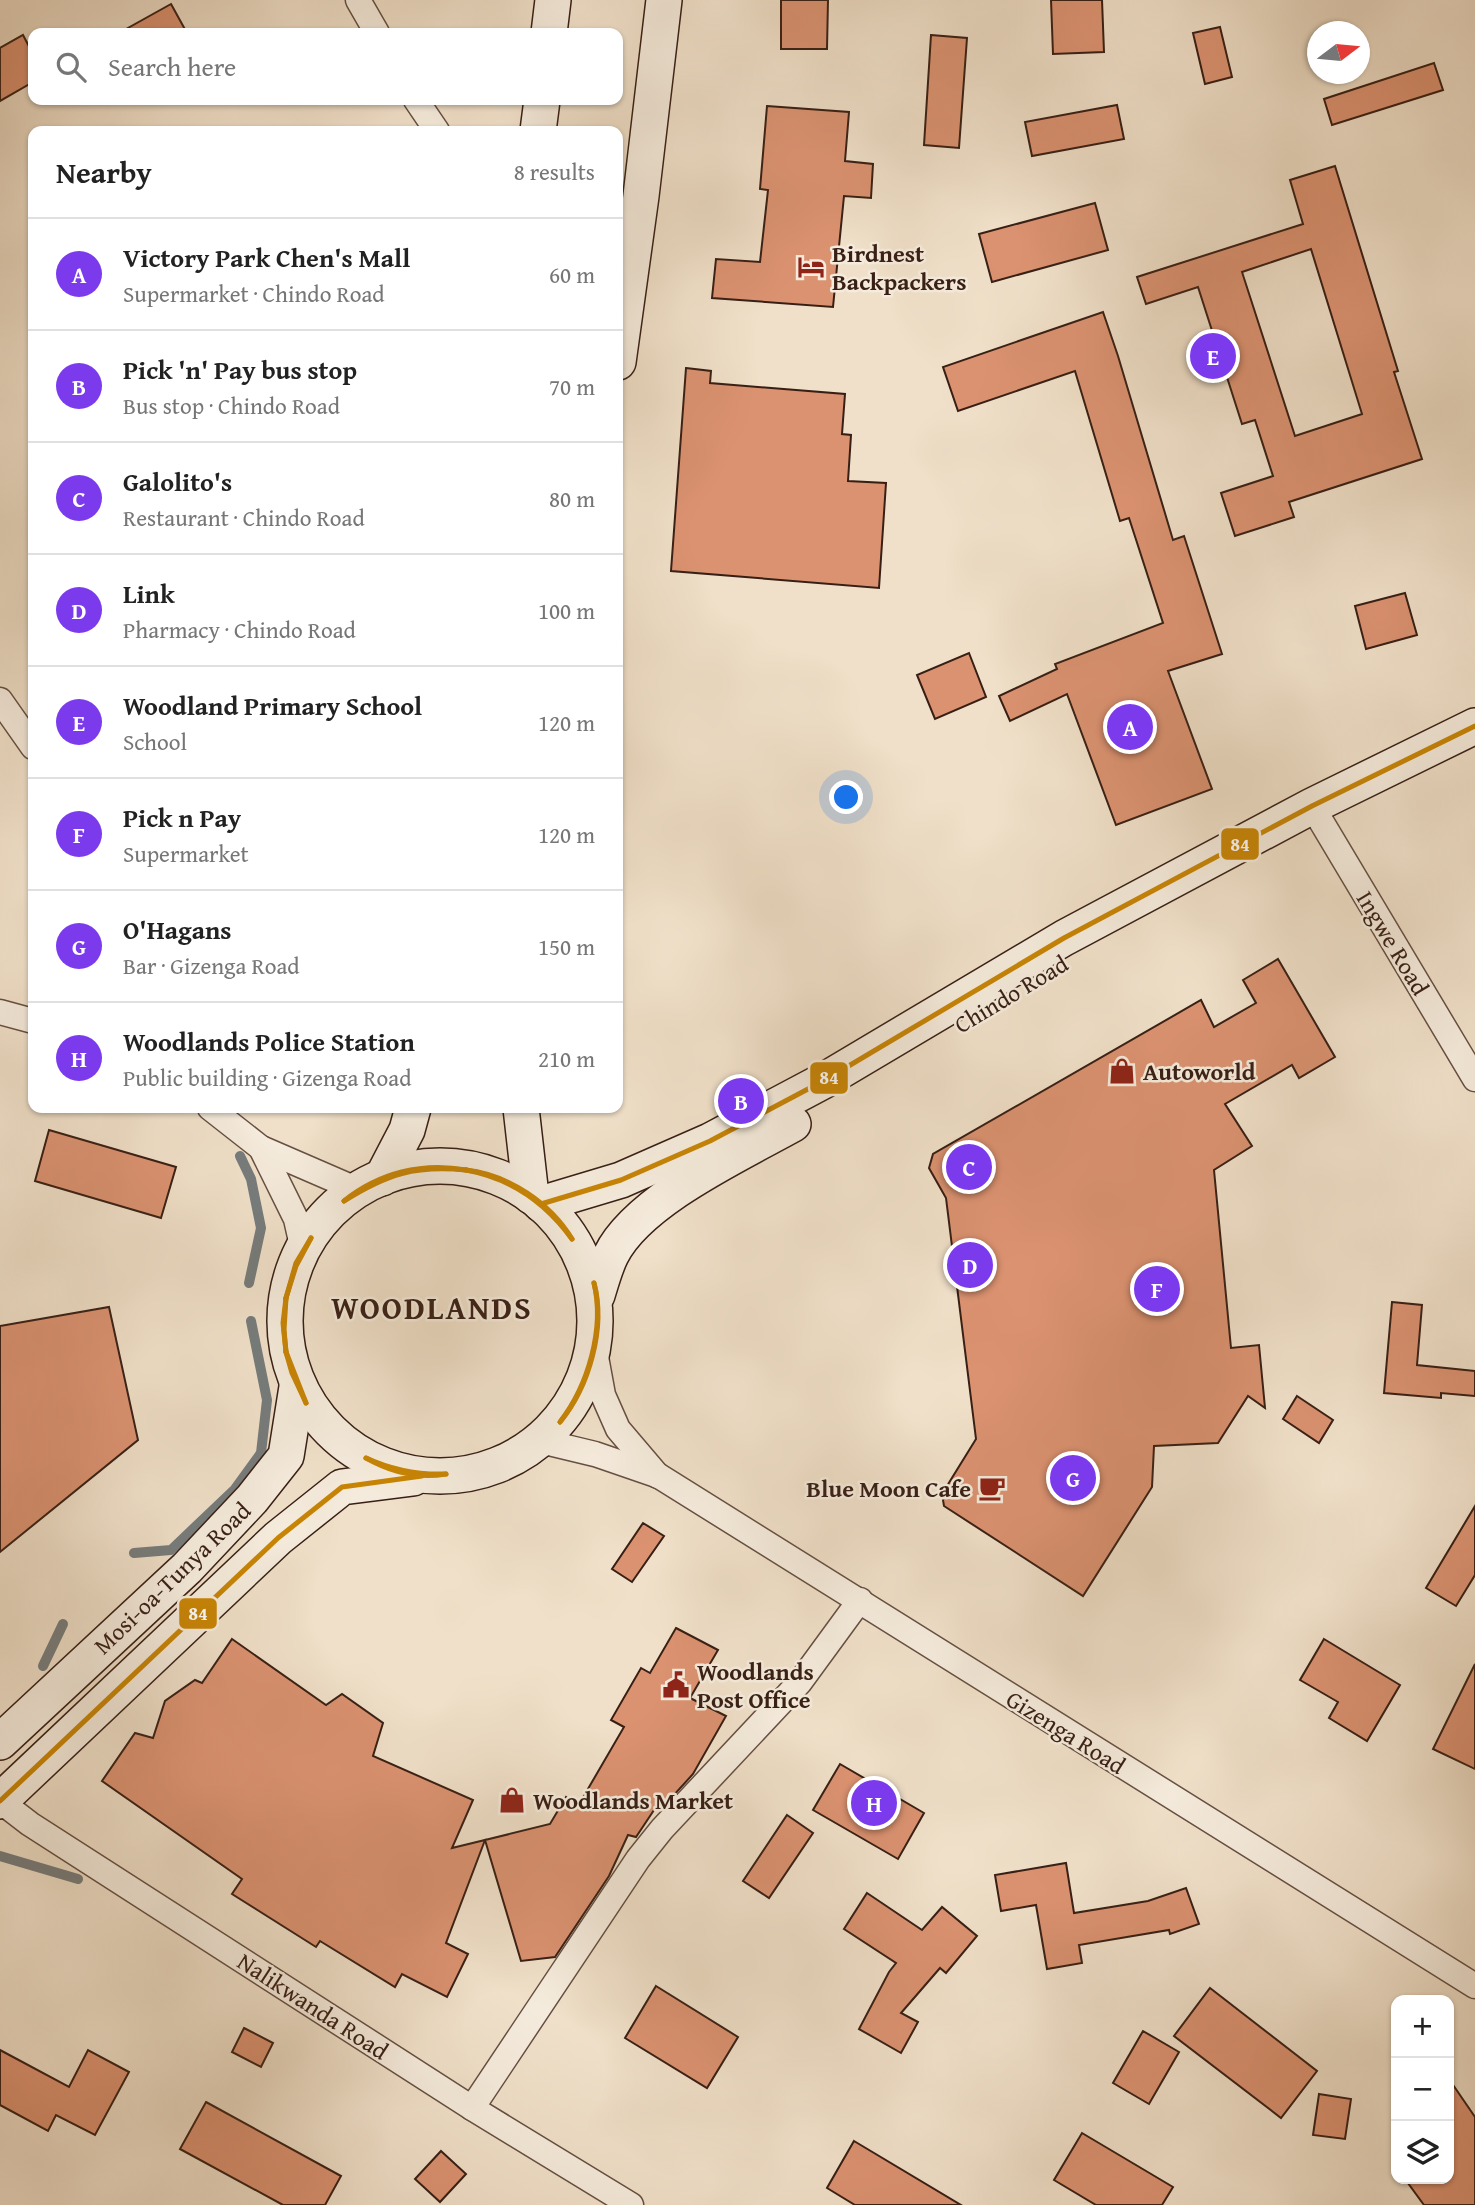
<!DOCTYPE html>
<meta charset="utf-8">
<style>
:root{--surface:#fff;--page:#f2f2f2;--text:#222;--muted:#767676;--line:#e0e0e0;--accent:#7c3aed}
body{margin:0;font-family:"Gentium Book Plus",serif;background:var(--page);color:var(--text)}
.controls{position:absolute;right:21px;bottom:21px;display:grid;overflow:hidden;border-radius:14px;box-shadow:0 2px 5px #0004}
.controls button{width:63px;height:63px;display:grid;place-items:center;padding:0;border:0;border-bottom:2px solid var(--line);background:var(--surface);color:var(--text);font:35px sans-serif}
.compass{position:absolute;left:1307px;top:21px;width:63px;height:63px;border-radius:50%;background:var(--surface);box-shadow:0 2px 5px #0004;rotate:74deg}
.you{position:absolute;left:847px;top:798px;width:24px;height:24px;margin:-18px;border:5px solid #fff;border-radius:50%;background:#1a73e8;box-shadow:0 0 0 10px #1a73e833}
.badge{display:grid;place-items:center;width:46px;height:46px;border-radius:50%;background:var(--accent);color:#fff;font-size:23px;font-weight:700}
.pin{position:absolute;translate:-50% -50%;border:4px solid #fff;box-shadow:0 2px 7px #0006}
.list{margin:0;padding:0;list-style:none}
h2{display:flex;justify-content:space-between;align-items:center;height:91px;margin:0;padding:0 28px;font-size:30px}
h2 small{font-size:23px;font-weight:400;color:var(--muted)}
.list li{display:grid;grid-template-columns:46px 1fr auto;gap:21px;align-items:center;box-sizing:border-box;height:112px;padding:0 28px;border-top:2px solid var(--line)}
.list b{display:block;font-size:26px;white-space:nowrap}
.list p{margin:0;font-size:23px;white-space:nowrap;color:var(--muted)}
.list em{font-size:23px;font-style:normal;color:var(--muted)}
.icon{flex:none;width:38px;height:38px;fill:none;stroke:currentColor;stroke-width:2;stroke-linecap:round;stroke-linejoin:round}
.map{position:relative;flex:none;width:1475px;height:2205px;overflow:hidden}
.search{position:absolute;background:var(--surface);box-shadow:0 2px 5px #0004;left:28px;top:28px;width:595px;height:77px;display:flex;align-items:center;gap:18px;box-sizing:border-box;padding:0 24px;border-radius:14px;color:var(--muted);font-size:26px}
.panel{position:absolute;background:var(--surface);box-shadow:0 2px 5px #0004;left:28px;top:126px;width:595px;height:987px;border-radius:14px}
.map>svg:first-child{display:block}
.lines{fill:none;stroke-linecap:round;stroke-linejoin:round}
.stream{stroke:#767c7c;stroke-width:10}
.building{fill:#db9271;stroke:#381f15;stroke-width:2;fill-rule:evenodd}
.minor-casing{stroke:#664f42;stroke-width:27}
.secondary-casing{stroke:#381f15;stroke-width:38}
.minor{stroke:#f5ebdc;stroke-width:24}
.secondary{stroke:#f5ebdc;stroke-width:35}
.bus-1-casing{stroke:#f5ebdc;stroke-width:10}
.bus-1{stroke:#c78405;stroke-width:5}
.labels{text-anchor:middle;dominant-baseline:central;stroke-width:5;stroke-linejoin:round;paint-order:stroke}
.poi-label{font-size:24px;font-weight:bold;fill:#381f15;stroke:#f5ebdc;text-anchor:start}
.street-label{font-size:24px;fill:#381f15;stroke:#f5ebdc}
.district-label{font-size:32px;font-weight:bold;letter-spacing:2px;fill:#381f15;stroke:#f5ebdc}
.line-badge{stroke:#f5ebdc;stroke-width:2.5}
.badge-label{font-size:19px;text-anchor:middle;font-weight:bold;fill:#fff}
</style>
<div class="map">
<svg width="1475" height="2205" viewBox="0 0 1475 2205">
<rect width="100%" height="100%" fill="#f0e0c9"/>
<filter id="stains"><feTurbulence type="fractalNoise" baseFrequency=".00286" numOctaves="4"/><feColorMatrix values="0 0 0 0 .2 0 0 0 0 .09 0 0 0 0 .02 0 0 0 .5 -.17"/></filter>
<radialGradient id="worn" r=".72"><stop offset=".6" stop-color="#630" stop-opacity="0"/><stop offset="1" stop-color="#630" stop-opacity=".3"/></radialGradient>
<g class="lines">
<!-- stream -->
<g class="stream">
<polyline points="240,1156 251,1179 261,1228 249,1283"/>
<polyline points="134,1553 171,1550 235,1489 261,1453 267,1400 251,1321"/>
<polyline points="43,1666 63,1624"/>
<polyline points="0,1856 78,1879"/>
</g>
</g>
<!-- building -->
<g class="building">
<polygon points="781,0 828,0 827,49 781,49"/>
<polygon points="1051,0 1102,0 1104,52 1053,54"/>
<polygon points="171,4 187,33 119,33"/>
<polygon points="1220,27 1232,77 1205,84 1193,33"/>
<polygon points="23,35 33,54 33,82 0,101 0,48"/>
<polygon points="931,35 967,38 959,148 924,145"/>
<polygon points="1434,63 1443,90 1332,125 1324,99"/>
<polygon points="1117,105 1124,139 1032,156 1025,122"/>
<polygon points="767,106 849,112 845,161 873,164 871,198 844,196 833,307 712,298 716,259 760,262 768,190 760,189"/>
<path d="M1335 166 1398 371 1394 372 1422 459 1289 502 1294 517 1235 536 1221 493 1273 476 1255 420 1242 424 1198 287 1146 304 1137 277 1303 224 1290 180ZM1311 249 1362 414 1295 436 1242 272Z"/>
<polygon points="1095,203 1108,250 992,282 979,234"/>
<polygon points="1103,312 1118,356 1173,540 1184,536 1222,654 1168,671 1212,789 1116,825 1067,694 1010,721 999,696 1057,669 1055,664 1163,623 1129,518 1120,521 1075,371 958,411 943,367"/>
<polygon points="686,368 711,371 710,383 845,394 842,434 851,435 848,481 886,483 879,588 671,571"/>
<polygon points="1405,593 1417,635 1366,649 1355,606"/>
<polygon points="969,653 986,697 935,719 917,675"/>
<polygon points="1278,959 1335,1057 1299,1078 1292,1065 1225,1104 1252,1146 1214,1170 1231,1348 1259,1345 1265,1408 1248,1396 1218,1443 1154,1446 1152,1487 1083,1596 944,1506 942,1494 976,1439 946,1198 929,1168 933,1154 1201,1000 1214,1027 1256,1003 1243,980"/>
<polygon points="49,1130 176,1167 161,1218 35,1181"/>
<polygon points="1392,1302 1422,1305 1417,1365 1475,1371 1475,1396 1441,1393 1441,1398 1384,1393"/>
<polygon points="109,1307 138,1440 0,1552 0,1326"/>
<polygon points="1297,1396 1333,1420 1319,1443 1283,1419"/>
<polygon points="1475,1506 1475,1575 1456,1606 1426,1588"/>
<polygon points="643,1523 664,1536 632,1582 612,1569"/>
<polygon points="676,1628 718,1650 690,1698 726,1716 693,1774 663,1807 658,1804 636,1837 628,1835 609,1876 555,1957 521,1961 485,1840 550,1824 566,1797 578,1806 624,1727 611,1720 641,1668 650,1673"/>
<polygon points="232,1639 326,1705 342,1694 383,1723 373,1756 473,1800 452,1848 485,1840 446,1943 468,1954 447,1997 402,1974 395,1987 320,1941 316,1947 232,1894 242,1879 102,1781 135,1733 153,1738 165,1701 195,1680 202,1683"/>
<polygon points="1324,1639 1400,1685 1367,1741 1329,1718 1338,1702 1300,1680"/>
<polygon points="1475,1664 1475,1769 1433,1749"/>
<polygon points="840,1764 924,1813 898,1859 813,1810"/>
<polygon points="787,1815 813,1833 769,1898 743,1881"/>
<polygon points="1066,1863 1074,1913 1148,1901 1186,1888 1199,1924 1170,1934 1169,1930 1079,1945 1082,1963 1047,1969 1036,1905 1001,1911 995,1875"/>
<polygon points="867,1893 922,1930 942,1907 977,1936 946,1973 940,1968 901,2013 918,2022 901,2053 859,2029 889,1972 896,1963 844,1929"/>
<polygon points="656,1986 738,2037 707,2088 625,2038"/>
<polygon points="1210,1988 1317,2071 1281,2118 1174,2036"/>
<polygon points="244,2028 273,2043 261,2067 232,2052"/>
<polygon points="1143,2031 1179,2052 1149,2104 1113,2083"/>
<polygon points="0,2050 69,2087 88,2050 129,2072 95,2135 56,2115 48,2131 0,2105"/>
<polygon points="1449,2079 1475,2117 1475,2205 1424,2205 1405,2179 1449,2179"/>
<polygon points="1319,2094 1351,2099 1345,2139 1313,2135"/>
<polygon points="206,2102 341,2176 325,2205 283,2205 180,2149"/>
<polygon points="1082,2133 1173,2187 1162,2205 1096,2205 1054,2180"/>
<polygon points="854,2141 961,2205 855,2205 827,2188"/>
<polygon points="441,2151 466,2174 440,2202 415,2179"/>
</g>
<g class="lines">
<!-- minor casing -->
<g class="minor-casing">
<g id="minor">
<polyline points="358,0 377,33"/>
<polyline points="416,100 437,131"/>
<polyline points="0,700 33,747"/>
<polyline points="1312,806 1475,1079"/>
<polyline points="0,1012 33,1021"/>
<polyline points="210,1108 261,1148 358,1190"/>
<polyline points="261,1148 296,1219 303,1250"/>
<polyline points="594,1346 603,1395 618,1429 658,1476"/>
<polyline points="541,1441 595,1454 659,1476 1475,1986"/>
<polyline points="0,1801 30,1824 472,2108 631,2205"/>
<polyline points="472,2108 638,1859 662,1829 800,1682 860,1600"/>
</g>
</g>
<!-- secondary casing -->
<g class="secondary-casing">
<g id="secondary">
<polyline points="549,33 553,0"/>
<polyline points="538,131 542,100"/>
<polyline points="618,362 641,196 664,0"/>
<polyline points="521,1108 531,1196"/>
<circle cx="440" cy="1321" r="155"/>
<polyline points="382,1178 407,1130 413,1108"/>
<polyline points="541,1204 621,1180 710,1141 825,1080 1064,938 1312,806 1475,726"/>
<path d="M597 1295C601 1282 605 1267 611 1255 638 1200 741 1153 793 1124"/>
<polyline points="0,1742 187,1568 252,1499 286,1456 297,1387"/>
<polyline points="0,1801 278,1538 342,1487 413,1478"/>
</g>
</g>
<!-- minor -->
<use href="#minor" class="minor"/>
<!-- secondary -->
<use href="#secondary" class="secondary"/>
<!-- bus-1 casing -->
<g class="bus-1-casing">
<g id="bus-1">
<path d="M466 1170C509 1175 550 1203 572 1239"/>
<path d="M466 1170C510 1178 546 1203 572 1239"/>
<path d="M344 1201C379 1173 422 1162 466 1170"/>
<path d="M344 1201C387 1174 415 1165 466 1170"/>
<polyline points="541,1204 621,1180 710,1141 825,1080 1064,938 1312,806 1475,726"/>
<polyline points="286,1298 284,1330 286,1352"/>
<polyline points="286,1298 283,1323 286,1352"/>
<polyline points="286,1298 296,1263 311,1238"/>
<polyline points="286,1298 296,1266 311,1238"/>
<polyline points="286,1352 306,1403"/>
<polyline points="286,1352 292,1373 306,1403"/>
<path d="M560 1422C588 1386 605 1329 594 1283"/>
<path d="M560 1422C589 1387 606 1328 594 1283"/>
<path d="M366 1458C392 1470 417 1475 446 1474"/>
<path d="M366 1458C391 1472 417 1479 446 1474"/>
<polyline points="0,1801 278,1538 342,1487 422,1476"/>
</g>
</g>
<!-- bus-1 -->
<use href="#bus-1" class="bus-1"/>
</g>
<!-- icons -->
<defs>
<g id="hotel-bare" transform="scale(2.1)"><path d="M-6-4.5h1.5V1H6V5H4.5V3h-9V5H-6ZM-4 0a1.8 1.8 0 1 1 3.6 0ZM.5 0V-2.5h3Q6-2.5 6 0Z" fill="#8f2418" stroke="#f5ebdc" stroke-width="2.5" paint-order="stroke"/></g>
<g id="shop-bare" transform="scale(2.1)"><path d="M-5-2.5h2.3a2.7 3.5 0 0 1 5.4 0H5L5.5 6h-11ZM-1.5-2.5h3a1.5 2.3 0 0 0-3 0Z" fill="#8f2418" stroke="#f5ebdc" stroke-width="2.5" paint-order="stroke"/></g>
<g id="cafe-bare" transform="scale(2.1)"><path d="M-5.5-4.5H6V0H3Q3 3.5 0 3.5H-2.5Q-5.5 3.5-5.5 0ZM3-3.2v2h1.7v-2ZM-6 4.5H4V6H-6Z" fill="#8f2418" stroke="#f5ebdc" stroke-width="2.5" paint-order="stroke"/></g>
<g id="civic-bare" transform="scale(2.1)"><path d="M-.6-6.5H3V-4.5H.6V-3L4-1V1h2V6H-6V1h2V-1L-.6-3ZM-1.2 2.5V6h2.4V2.5Z" fill="#8f2418" stroke="#f5ebdc" stroke-width="2.5" paint-order="stroke"/></g>
</defs>
<g fill-rule="evenodd">
<use href="#hotel-bare" x="811" y="267"/>
<use href="#shop-bare" x="1122" y="1071"/>
<use href="#cafe-bare" x="992" y="1488"/>
<use href="#civic-bare" x="676" y="1685"/>
<use href="#shop-bare" x="512" y="1800"/>
</g>
<g class="labels">
<!-- poi labels -->
<g class="poi-label">
<text x="832" y="253">Birdnest<tspan x="832" dy="28">Backpackers</tspan></text>
<text x="1143" y="1071">Autoworld</text>
<text x="971" y="1488" text-anchor="end">Blue Moon Cafe</text>
<text x="697" y="1671">Woodlands<tspan x="697" dy="28">Post Office</tspan></text>
<text x="533" y="1800">Woodlands Market</text>
</g>
<!-- street labels -->
<g class="street-label">
<text transform="translate(1393 943) rotate(59)">Ingwe Road</text>
<text transform="translate(1011 994) rotate(-31)">Chindo Road</text>
<text transform="translate(172 1578) rotate(-44)">Mosi-oa-Tunya Road</text>
<text transform="translate(1066 1732) rotate(32)">Gizenga Road</text>
<text transform="translate(313 2006) rotate(33)">Nalikwanda Road</text>
</g>
<!-- district labels -->
<g class="district-label">
<text x="432" y="1307">WOODLANDS</text>
</g>
</g>
<g class="line-badge">
<rect x="1220" y="827" width="40" height="34" rx="7" fill="#c78405"/>
<rect x="809" y="1061" width="40" height="34" rx="7" fill="#c78405"/>
<rect x="178" y="1597" width="40" height="33" rx="7" fill="#c78405"/>
</g>
<g class="badge-label">
<text x="1240" y="851">84</text>
<text x="829" y="1084">84</text>
<text x="198" y="1620">84</text>
</g>
<rect width="100%" height="100%" filter="url(#stains)"/>
<rect width="100%" height="100%" fill="url(#worn)"/>
</svg>
<div class="controls">
<button>+</button>
<button>−</button>
<button><svg class="icon" aria-label="layers" viewBox="0 0 24 24"><path d="M12 4l9 5-9 5-9-5zM3 14l9 5 9-5"/></svg></button>
</div>
<svg class="compass" viewBox="-18 -18 36 36"><path d="M0-13l5 13h-10z" fill="#e53935"/><path d="M0 13l5-13h-10z" fill="#767676"/></svg>
<div class="you"></div>
<div class="pin badge" style="left:1130px;top:727px">A</div>
<div class="pin badge" style="left:741px;top:1101px">B</div>
<div class="pin badge" style="left:969px;top:1167px">C</div>
<div class="pin badge" style="left:970px;top:1265px">D</div>
<div class="pin badge" style="left:1213px;top:356px">E</div>
<div class="pin badge" style="left:1157px;top:1289px">F</div>
<div class="pin badge" style="left:1073px;top:1478px">G</div>
<div class="pin badge" style="left:874px;top:1803px">H</div>
<div class="search"><svg class="icon" aria-label="search" viewBox="0 0 24 24"><circle cx="10" cy="10" r="6"/><path d="M15 15l6 6"/></svg>Search here</div>
<section class="panel">
<h2>Nearby<small>8 results</small></h2>
<ul class="list">
<li><span class="badge">A</span><div><b>Victory Park Chen's Mall</b><p>Supermarket · Chindo Road</p></div><em>60 m</em></li>
<li><span class="badge">B</span><div><b>Pick 'n' Pay bus stop</b><p>Bus stop · Chindo Road</p></div><em>70 m</em></li>
<li><span class="badge">C</span><div><b>Galolito's</b><p>Restaurant · Chindo Road</p></div><em>80 m</em></li>
<li><span class="badge">D</span><div><b>Link</b><p>Pharmacy · Chindo Road</p></div><em>100 m</em></li>
<li><span class="badge">E</span><div><b>Woodland Primary School</b><p>School</p></div><em>120 m</em></li>
<li><span class="badge">F</span><div><b>Pick n Pay</b><p>Supermarket</p></div><em>120 m</em></li>
<li><span class="badge">G</span><div><b>O'Hagans</b><p>Bar · Gizenga Road</p></div><em>150 m</em></li>
<li><span class="badge">H</span><div><b>Woodlands Police Station</b><p>Public building · Gizenga Road</p></div><em>210 m</em></li>
</ul>
</section>
</div>
